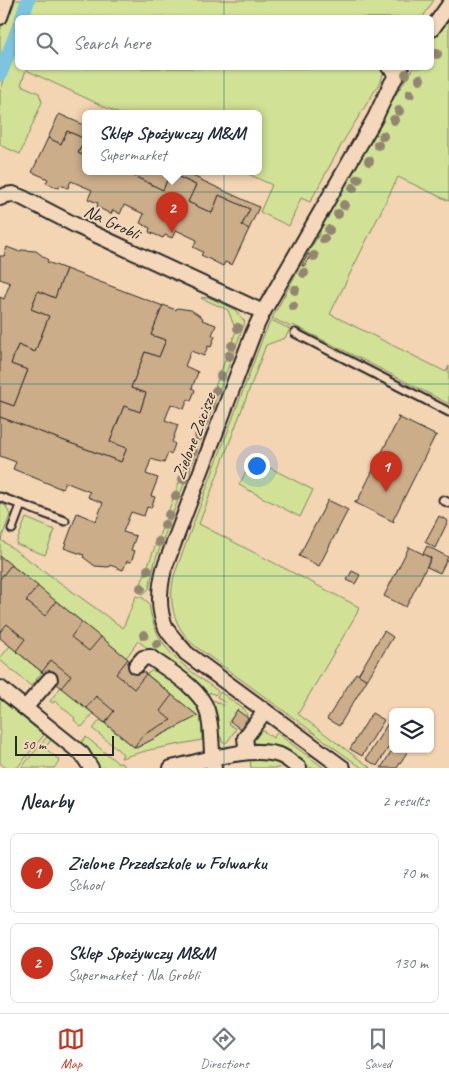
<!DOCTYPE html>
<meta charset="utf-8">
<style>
:root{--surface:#fff;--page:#f6f6f7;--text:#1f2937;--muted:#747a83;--line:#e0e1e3;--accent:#c8321e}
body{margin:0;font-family:Caveat,sans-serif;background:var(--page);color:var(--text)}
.controls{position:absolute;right:15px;bottom:15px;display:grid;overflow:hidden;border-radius:8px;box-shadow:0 1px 4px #0004}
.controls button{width:45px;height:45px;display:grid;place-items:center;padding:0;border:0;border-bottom:1px solid var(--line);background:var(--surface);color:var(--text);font:25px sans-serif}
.scale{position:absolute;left:15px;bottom:12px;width:99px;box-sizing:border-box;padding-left:5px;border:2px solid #2b2b2b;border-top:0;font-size:14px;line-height:18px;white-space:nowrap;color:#2b2b2b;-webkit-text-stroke:4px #f5d8bb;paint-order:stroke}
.you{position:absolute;left:256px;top:465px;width:18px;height:18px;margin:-12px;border:4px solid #fff;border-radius:50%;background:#1a73e8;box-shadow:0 0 0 8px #1a73e833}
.badge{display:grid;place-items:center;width:32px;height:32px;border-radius:50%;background:var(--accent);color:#fff;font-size:16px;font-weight:700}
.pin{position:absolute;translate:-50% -41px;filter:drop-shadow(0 1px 2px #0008)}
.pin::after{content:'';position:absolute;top:26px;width:18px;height:15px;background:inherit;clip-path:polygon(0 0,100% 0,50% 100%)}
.popup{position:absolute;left:82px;top:110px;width:180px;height:65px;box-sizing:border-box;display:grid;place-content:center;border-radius:8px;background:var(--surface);filter:drop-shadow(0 1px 4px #0005);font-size:16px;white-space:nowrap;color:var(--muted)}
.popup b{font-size:19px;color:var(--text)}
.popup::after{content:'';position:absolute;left:50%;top:100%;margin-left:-10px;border:10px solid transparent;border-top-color:var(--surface)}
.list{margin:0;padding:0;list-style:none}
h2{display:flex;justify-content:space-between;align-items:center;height:65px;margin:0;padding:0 20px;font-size:21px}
h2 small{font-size:16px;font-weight:400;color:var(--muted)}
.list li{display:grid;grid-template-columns:32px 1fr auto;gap:15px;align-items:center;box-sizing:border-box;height:80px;margin:0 10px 10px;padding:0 10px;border:1px solid var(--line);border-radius:8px}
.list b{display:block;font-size:19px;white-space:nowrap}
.list p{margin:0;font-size:16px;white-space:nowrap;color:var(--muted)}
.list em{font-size:16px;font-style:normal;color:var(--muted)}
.icon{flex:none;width:28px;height:28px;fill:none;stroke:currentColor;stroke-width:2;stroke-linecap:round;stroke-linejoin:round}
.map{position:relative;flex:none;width:449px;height:768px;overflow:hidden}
.search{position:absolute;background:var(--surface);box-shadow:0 1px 4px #0004;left:15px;right:15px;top:15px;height:55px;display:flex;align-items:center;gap:12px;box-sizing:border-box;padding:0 18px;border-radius:8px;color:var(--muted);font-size:19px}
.sheet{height:245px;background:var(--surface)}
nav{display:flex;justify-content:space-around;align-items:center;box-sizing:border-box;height:70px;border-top:1px solid var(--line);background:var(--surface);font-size:14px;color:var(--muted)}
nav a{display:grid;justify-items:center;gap:2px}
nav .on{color:var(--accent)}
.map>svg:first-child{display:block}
.green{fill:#d1e195;stroke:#7e8660}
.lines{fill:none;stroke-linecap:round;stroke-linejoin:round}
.canal{stroke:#7dc4de;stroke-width:14}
.building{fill:#ccad8a;stroke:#2b2b2b}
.lane-casing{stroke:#2b2b2b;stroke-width:11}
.street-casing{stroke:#2b2b2b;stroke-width:18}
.lane{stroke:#f5d8bb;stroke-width:7}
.street{stroke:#f5d8bb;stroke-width:14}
.tree{fill:#938671}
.grid{fill:none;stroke:#0f766e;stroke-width:1;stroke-opacity:0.55}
.labels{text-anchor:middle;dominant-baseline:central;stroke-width:4;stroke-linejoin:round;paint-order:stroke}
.street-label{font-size:18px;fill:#2b2b2b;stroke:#f5d8bb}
</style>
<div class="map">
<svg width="449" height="768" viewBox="0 0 449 768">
<rect width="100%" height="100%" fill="#f3d4b3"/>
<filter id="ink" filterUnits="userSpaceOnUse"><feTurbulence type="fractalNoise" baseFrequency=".02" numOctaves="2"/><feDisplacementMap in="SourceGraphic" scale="10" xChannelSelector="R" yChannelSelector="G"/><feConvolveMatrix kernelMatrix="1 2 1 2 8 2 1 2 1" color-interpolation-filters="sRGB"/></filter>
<g filter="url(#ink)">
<!-- green -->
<g class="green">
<polygon points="12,0 22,0 0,59 0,31"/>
<polygon points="34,0 434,0 422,18 28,17"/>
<polygon points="449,9 449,201 398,177 330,314 446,372 449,366 449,404 371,364 293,325 291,327 272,318 301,265 304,267 311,255 308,253 321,231 316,229 379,121 413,68 432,68 432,41 435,35 432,33"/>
<polygon points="17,45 18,68 387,68 383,74 381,81 344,140 310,202 301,198 289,226 260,212 272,185 244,172 258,172 258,114 120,114 26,70 21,85 39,93 42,102 20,154 0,145 0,93 10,61"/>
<polygon points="208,297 235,310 245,322 155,561 149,589 143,594 138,592 236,331 228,310 201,298"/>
<path d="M271 320 290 329 285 338 266 345 199 524 359 607 357 613 298 714 371 768H362L195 646C173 627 167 600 175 573L263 337Z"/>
<polygon points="253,459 313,490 300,517 239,485"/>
<path d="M0 503 6 506 10 515 1 540 123 628 136 596 143 598 149 603C154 649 184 666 218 691L215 695 210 692 206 698 185 675 138 641 126 658 0 556Z"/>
<polygon points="26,518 55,530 45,555 16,544"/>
<polygon points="10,646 42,672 31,686 0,660 0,658"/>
<path d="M151 671C170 670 193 697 201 712L199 713 202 723V740L149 750 121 758 123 754 93 729 100 720 136 748 197 716 146 675Z"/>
<polygon points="61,687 93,714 82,727 74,720 75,718 55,701 53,703 50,701"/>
<polygon points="220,692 245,710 247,715 246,717 237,711 228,723 236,729 228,741 225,743 222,742 221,737 216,737 210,705 214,700 223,706 225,703 217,697"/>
<polygon points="0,699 44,735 17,768 6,768 0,763"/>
<polygon points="261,729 273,738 277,733 324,768 311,768 282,748 273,745 255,743 253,741 254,738"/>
<polygon points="47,737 51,740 45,748 60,761 54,768 21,768"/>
<polygon points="86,737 118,763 121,763 127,768 98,768 79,745"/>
<polygon points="256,758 268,759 283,764 280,768 251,768 250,759"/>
</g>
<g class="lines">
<!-- canal -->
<g class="canal">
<polyline points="22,18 28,0"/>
<polyline points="0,75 18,29"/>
</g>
</g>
<!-- building -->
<g class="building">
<polygon points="59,114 86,126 86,157 78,153 85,139 67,131 61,144 48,138"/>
<polygon points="67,131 85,139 78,153 86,157 86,172 136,172 134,176 163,190 170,173 196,185 188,202 212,213 219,195 250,209 242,225 249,229 232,265 225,262 223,266 201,255 203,252 193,247 197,240 176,230 172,238 165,235 163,238 149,232 150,228 140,223 144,214 124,205 120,214 113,210 111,214 97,207 98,203 88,199 92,190 71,181 68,188 60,185 59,188 46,183 48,179 32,172 48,138 61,144"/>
<polygon points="136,172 184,172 259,207 249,229 242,225 250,209 219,195 212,213 188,202 196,185 170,173 163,190 134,176"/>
<polygon points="7,247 20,252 21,250 36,251 48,260 47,262 66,269 55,298 38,291 31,309 49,316 35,352 18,345 11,364 28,370 14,406 0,401 0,297 4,299 10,283 0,279 0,256 4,256"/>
<polygon points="308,254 310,256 305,266 302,265"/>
<polygon points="66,269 163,306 151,335 166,340 159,357 145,352 131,388 146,393 140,412 124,406 110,442 127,448 121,462 0,417 0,401 14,406 28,370 11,364 18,345 35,352 49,316 31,309 38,291 55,298"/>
<polygon points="163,305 176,310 177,308 191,310 203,318 202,320 216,325 212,335 215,336 211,347 208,346 204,356 191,351 185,366 198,372 192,388 195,390 191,401 188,399 184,409 171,404 165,420 178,425 172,442 175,444 171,455 168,453 164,463 151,459 146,474 158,478 151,496 155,497 151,508 147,507 144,516 131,512 123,532 136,536 131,550 135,551 131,562 127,561 123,570 110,565 109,567 95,566 83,557 84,555 64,548 77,513 96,521 103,503 88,497 90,492 65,482 62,489 13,469 16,462 0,456 0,417 121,462 127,448 110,442 124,406 140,412 146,393 131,388 145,352 159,357 166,340 151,335"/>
<polygon points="397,417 398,417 437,436 435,436 393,520 394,522 354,502 355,501 357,502 399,418"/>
<polygon points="328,500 348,510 319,566 299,556"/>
<polygon points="439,516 448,521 435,548 425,542"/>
<polygon points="427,546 448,557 440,573 427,567 431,558 423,554"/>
<polygon points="409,547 431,558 406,607 384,596"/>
<polygon points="0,556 198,716 136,748 0,638"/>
<polygon points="11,565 38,586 26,601 45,616 56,601 82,622 71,637 89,651 101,637 128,659 116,674 134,689 146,674 172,695 160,711 171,720 143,735 134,747 105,723 114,711 96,696 86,708 61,688 71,676 51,660 42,672 16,651 25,639 7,624 0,632 0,579"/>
<polygon points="352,571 360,575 355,584 347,580"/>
<polygon points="384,631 393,637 367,680 358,675"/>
<polygon points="356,673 367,680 339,726 327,719"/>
<polygon points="237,710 248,718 240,729 230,721"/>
<polygon points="372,713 384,720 362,756 350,749"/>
<polygon points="388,723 393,726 393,740 377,766 366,759"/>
<polygon points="393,749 409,749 397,768 381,768"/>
</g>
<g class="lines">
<!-- lane casing -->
<g class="lane-casing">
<g id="lane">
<polyline points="386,69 396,75"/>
<polyline points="295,333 449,412"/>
<polyline points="0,497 65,521"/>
<polyline points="443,500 449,503"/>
<polyline points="12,529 21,505"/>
</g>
</g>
<!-- street casing -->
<g class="street-casing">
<g id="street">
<polyline points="0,17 6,0"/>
<polyline points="432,29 449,5"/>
<polyline points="0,198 6,195 13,194 23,198 77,226 263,312"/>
<path d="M136 666 143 658 150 657C168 670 200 688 207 710 213 728 210 749 214 768"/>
<polyline points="0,688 82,754 91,768"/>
<polyline points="25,708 50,679"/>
<polyline points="247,752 245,738 265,711"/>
<path d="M171 768C200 762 251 745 279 755 286 757 293 764 299 768"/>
<path d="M343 768 186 653C180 645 171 637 166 628 157 609 159 589 164 569L254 331 263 312 375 118 390 86 401 68"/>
</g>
</g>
<!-- lane -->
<use href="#lane" class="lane"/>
<!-- street -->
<use href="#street" class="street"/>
</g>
<!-- trees -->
<g class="tree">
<circle cx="437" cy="54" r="5"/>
<circle cx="406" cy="74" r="5"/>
<circle cx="420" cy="79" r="5"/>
<circle cx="410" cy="94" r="5"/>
<circle cx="399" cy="111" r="5"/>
<circle cx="394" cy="120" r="5"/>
<circle cx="383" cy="136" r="5"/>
<circle cx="378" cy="145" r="5"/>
<circle cx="369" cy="161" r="5"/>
<circle cx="358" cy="179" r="5"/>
<circle cx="353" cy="188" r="5"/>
<circle cx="344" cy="205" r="5"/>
<circle cx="338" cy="214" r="5"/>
<circle cx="329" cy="230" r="5"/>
<circle cx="324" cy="239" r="5"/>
<circle cx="314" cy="256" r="5"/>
<circle cx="304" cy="273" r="5"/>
<circle cx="295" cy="290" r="5"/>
<circle cx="293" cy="306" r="5"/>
<circle cx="238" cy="328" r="5"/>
<circle cx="232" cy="346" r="5"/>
<circle cx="229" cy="356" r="5"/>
<circle cx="221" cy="376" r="5"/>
<circle cx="216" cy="391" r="5"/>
<circle cx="210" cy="406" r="5"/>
<circle cx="204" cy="421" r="5"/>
<circle cx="199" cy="436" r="5"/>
<circle cx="193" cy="451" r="5"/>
<circle cx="186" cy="469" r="5"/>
<circle cx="183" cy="479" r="5"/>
<circle cx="176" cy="496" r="5"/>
<circle cx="169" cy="515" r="5"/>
<circle cx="165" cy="525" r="5"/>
<circle cx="159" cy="542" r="5"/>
<circle cx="148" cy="570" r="5"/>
<circle cx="141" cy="588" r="5"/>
<circle cx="144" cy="635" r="5"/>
<circle cx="157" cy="644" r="5"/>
</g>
</g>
<!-- grid -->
<path class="grid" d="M224 0V18M224 68V768M0 192H449M0 384H449M0 576H449"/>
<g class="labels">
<!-- street labels -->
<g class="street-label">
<text transform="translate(112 222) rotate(25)">Na Grobli</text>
<text transform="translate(194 436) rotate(-69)">Zielone Zacisze</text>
</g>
</g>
</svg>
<div class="controls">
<button><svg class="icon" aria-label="layers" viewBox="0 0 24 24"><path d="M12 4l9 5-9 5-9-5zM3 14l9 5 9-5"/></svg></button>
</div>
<div class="scale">50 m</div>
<div class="you"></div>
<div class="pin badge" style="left:386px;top:492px">1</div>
<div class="pin badge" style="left:172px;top:233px">2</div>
<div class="popup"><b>Sklep Spożywczy M&amp;M</b>Supermarket</div>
<div class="search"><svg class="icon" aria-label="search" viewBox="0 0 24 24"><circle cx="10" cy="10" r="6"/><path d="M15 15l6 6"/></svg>Search here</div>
</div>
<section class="sheet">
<h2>Nearby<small>2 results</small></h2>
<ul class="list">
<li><span class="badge">1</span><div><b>Zielone Przedszkole w Folwarku</b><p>School</p></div><em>70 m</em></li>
<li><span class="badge">2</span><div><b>Sklep Spożywczy M&amp;M</b><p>Supermarket · Na Grobli</p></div><em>130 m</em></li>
</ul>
</section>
<nav>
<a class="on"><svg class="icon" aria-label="map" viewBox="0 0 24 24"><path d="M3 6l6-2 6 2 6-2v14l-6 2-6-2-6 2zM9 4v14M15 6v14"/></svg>Map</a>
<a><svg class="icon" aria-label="directions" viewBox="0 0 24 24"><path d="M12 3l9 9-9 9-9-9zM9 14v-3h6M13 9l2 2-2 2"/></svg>Directions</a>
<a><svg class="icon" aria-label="saved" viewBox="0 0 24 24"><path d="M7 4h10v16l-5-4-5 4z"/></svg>Saved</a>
</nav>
